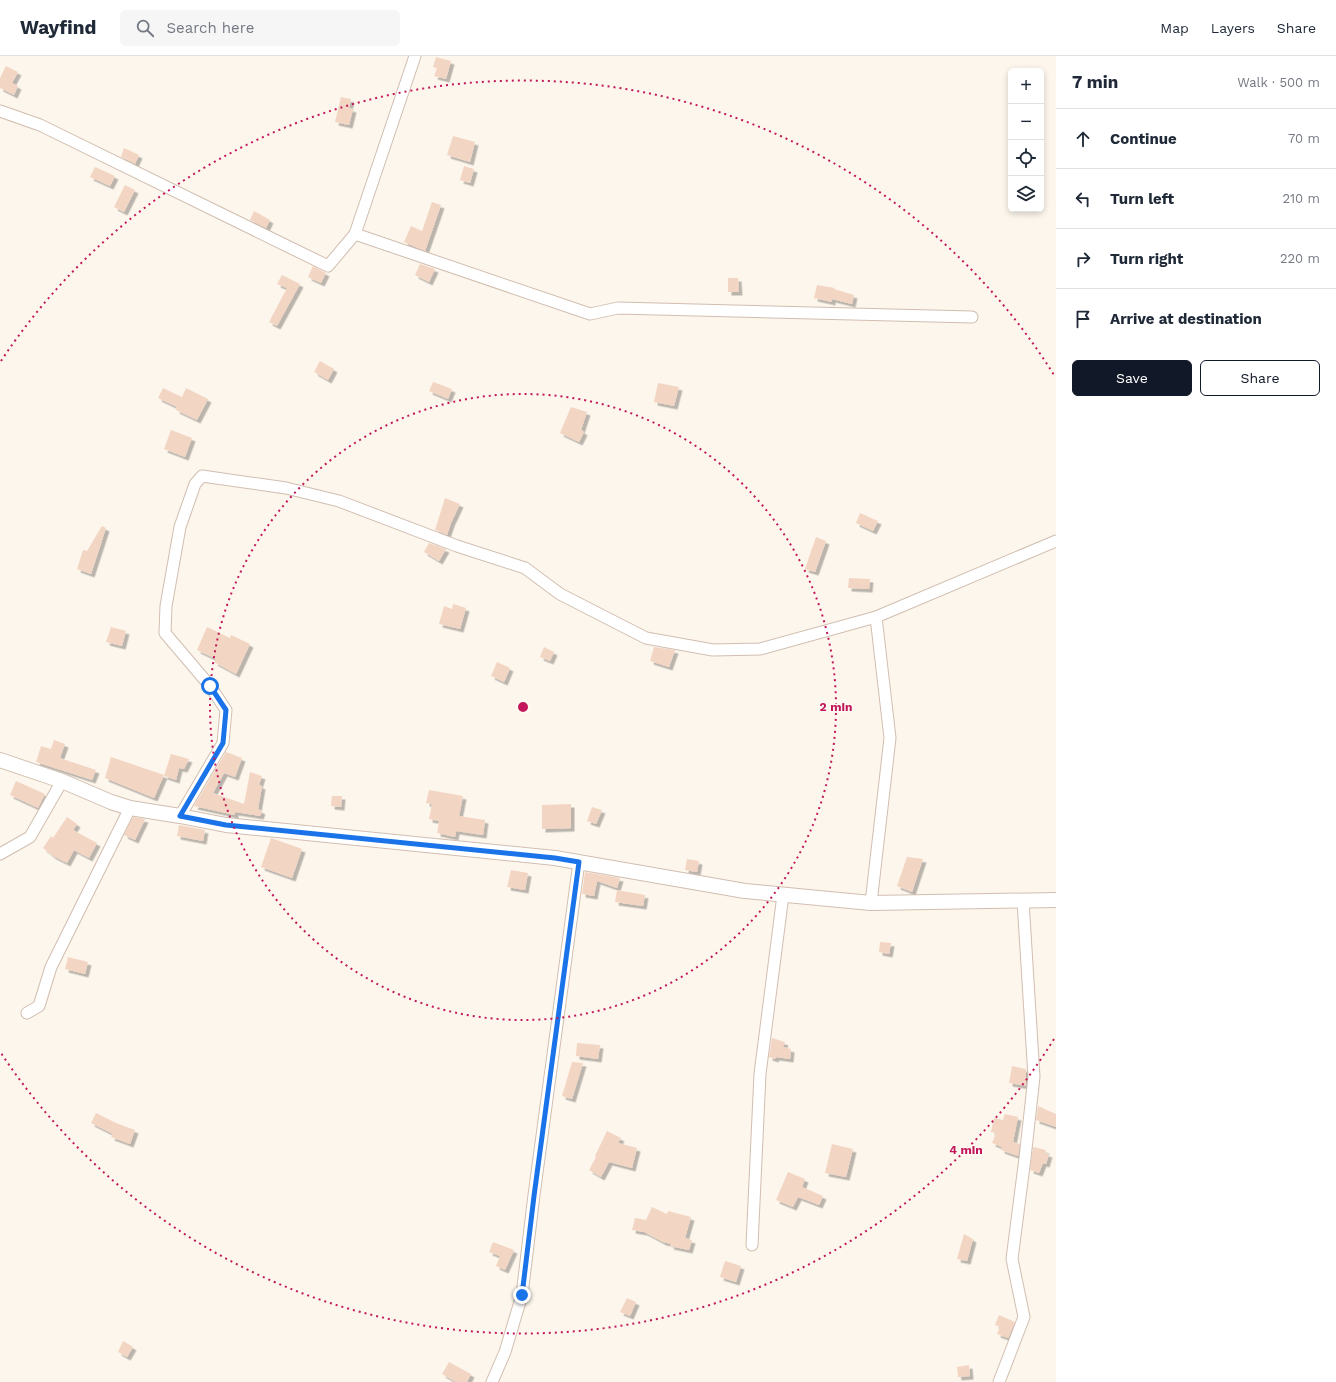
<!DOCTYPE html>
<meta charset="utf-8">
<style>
:root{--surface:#fff;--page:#f6f6f7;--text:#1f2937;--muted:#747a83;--line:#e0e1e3;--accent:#111827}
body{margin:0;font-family:"Work Sans",sans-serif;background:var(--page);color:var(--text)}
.controls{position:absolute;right:12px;top:12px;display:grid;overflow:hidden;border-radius:6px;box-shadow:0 2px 6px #0003}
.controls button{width:36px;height:36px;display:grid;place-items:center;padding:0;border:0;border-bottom:1px solid var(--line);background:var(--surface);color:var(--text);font:20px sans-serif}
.stop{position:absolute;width:12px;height:12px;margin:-9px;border:3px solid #1a73e8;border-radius:50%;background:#fff}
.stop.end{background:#1a73e8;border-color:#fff;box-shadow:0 1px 4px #0008}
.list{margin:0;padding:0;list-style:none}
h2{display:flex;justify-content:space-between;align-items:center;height:52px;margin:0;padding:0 16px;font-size:17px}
h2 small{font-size:13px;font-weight:400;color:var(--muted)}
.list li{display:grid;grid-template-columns:26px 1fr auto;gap:12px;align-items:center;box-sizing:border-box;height:60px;padding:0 16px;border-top:1px solid var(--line)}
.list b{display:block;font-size:15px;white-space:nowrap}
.list em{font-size:13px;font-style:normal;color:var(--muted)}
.actions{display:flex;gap:8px;padding:12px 16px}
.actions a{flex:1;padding:9px 0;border:1px solid var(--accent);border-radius:6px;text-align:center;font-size:14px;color:var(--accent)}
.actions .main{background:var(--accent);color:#fff}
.icon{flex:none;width:22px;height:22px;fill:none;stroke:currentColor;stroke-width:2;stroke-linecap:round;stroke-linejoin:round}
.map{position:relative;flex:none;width:1056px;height:1326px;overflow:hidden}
header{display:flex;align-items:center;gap:24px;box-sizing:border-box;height:56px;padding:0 20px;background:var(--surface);border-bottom:1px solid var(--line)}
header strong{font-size:19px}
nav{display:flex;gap:22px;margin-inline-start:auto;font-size:14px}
.search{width:280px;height:36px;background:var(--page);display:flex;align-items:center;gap:10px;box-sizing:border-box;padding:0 14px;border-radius:6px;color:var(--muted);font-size:15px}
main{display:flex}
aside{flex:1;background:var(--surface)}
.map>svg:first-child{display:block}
.building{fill:#f3d5c3;filter:url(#shadow)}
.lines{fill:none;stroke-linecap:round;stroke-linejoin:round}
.minor-casing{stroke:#d1beb0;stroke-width:13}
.tertiary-casing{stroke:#d1beb0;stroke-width:16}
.minor{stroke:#fff;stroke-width:11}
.tertiary{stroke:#fff;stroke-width:14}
.route{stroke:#1a73e8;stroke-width:5}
.ring{fill:none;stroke:#c2185b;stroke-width:2;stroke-dasharray:2 4}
.centre{fill:#c2185b;stroke:#fffaf3;stroke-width:2}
.ring-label{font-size:12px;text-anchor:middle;font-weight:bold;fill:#c2185b;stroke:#fffaf3;stroke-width:3;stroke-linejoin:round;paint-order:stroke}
</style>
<header>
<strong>Wayfind</strong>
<div class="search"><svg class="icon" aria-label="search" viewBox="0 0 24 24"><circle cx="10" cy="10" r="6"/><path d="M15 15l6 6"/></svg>Search here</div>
<nav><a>Map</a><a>Layers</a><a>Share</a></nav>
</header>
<main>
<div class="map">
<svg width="1056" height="1326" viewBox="0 0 1056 1326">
<defs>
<filter id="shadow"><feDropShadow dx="3.5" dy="3.5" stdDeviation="0" flood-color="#0004"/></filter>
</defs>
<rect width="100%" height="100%" fill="#fdf6ec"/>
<!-- building -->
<g class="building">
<polygon points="436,1 451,5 446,23 434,20 437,12 433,11"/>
<polygon points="6,10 18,16 12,27 18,30 14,39 0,32 0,22"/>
<polygon points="341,41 351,43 349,52 353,53 349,69 335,66"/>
<polygon points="453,80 475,86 470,106 447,99"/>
<polygon points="124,92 139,99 135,108 121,101"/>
<polygon points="464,110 474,113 470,127 460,124"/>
<polygon points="95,111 115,120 110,130 90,121"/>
<polygon points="125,129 135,134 124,156 114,151"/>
<polygon points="432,146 441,149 425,195 404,186 411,170 422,175"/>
<polygon points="254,155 270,164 266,172 250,164"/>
<polygon points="420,208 435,213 429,226 415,219"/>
<polygon points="313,210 326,217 321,227 308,221"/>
<polygon points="282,219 300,228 277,270 269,266 287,232 277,228"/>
<polygon points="728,222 738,222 739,236 728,236"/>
<polygon points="817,229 835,232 834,233 854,239 852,248 832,243 832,246 814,242"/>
<polygon points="320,305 334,313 328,324 314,316"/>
<polygon points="433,326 452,333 448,343 429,335"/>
<polygon points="658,327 679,331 674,350 654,346"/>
<polygon points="163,332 182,341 186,332 208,343 197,364 176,354 177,351 158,342"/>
<polygon points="571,351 587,356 581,374 584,376 579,386 560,377"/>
<polygon points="171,374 192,382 185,401 164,393"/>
<polygon points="445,442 460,448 451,467 447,479 435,474"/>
<polygon points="860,457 878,465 873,475 856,467"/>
<polygon points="102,470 106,472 91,518 77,513 83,494 87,495"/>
<polygon points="816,481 826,485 815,516 805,513"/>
<polygon points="429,487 446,493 439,505 424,496"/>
<polygon points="849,522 870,523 869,533 848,532"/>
<polygon points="453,548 466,552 460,573 439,568 444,550 452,553"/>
<polygon points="111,571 126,575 122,590 106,586"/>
<polygon points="207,571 230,582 231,579 250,588 236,618 214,606 216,603 197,594"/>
<polygon points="544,591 554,596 550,605 540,601"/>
<polygon points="654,591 675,594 669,611 650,605"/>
<polygon points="497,606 510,612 504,626 491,620"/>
<polygon points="54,684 65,688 60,702 96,714 92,724 36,706 41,690 51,693"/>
<polygon points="226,696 242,702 235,721 224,717 213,737 244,748 250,716 262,720 259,729 262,730 258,753 262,755 260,760 235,756 235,759 194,750"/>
<polygon points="171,698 189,703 184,713 179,712 176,724 164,720"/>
<polygon points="111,701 164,719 154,742 105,722"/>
<polygon points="16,725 45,738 38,752 10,739"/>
<polygon points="429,734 463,740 459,760 485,764 483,779 456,775 455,781 437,777 439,765 429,763 432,748 426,747"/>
<polygon points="332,740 342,740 341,751 331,750"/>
<polygon points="571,748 571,772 542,773 542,749"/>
<polygon points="592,751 602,754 596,768 587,765"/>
<polygon points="67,761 77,768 73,774 97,787 89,802 74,794 67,807 53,800 43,792 51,780 53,782"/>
<polygon points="133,761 145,763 135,784 124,779"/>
<polygon points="179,769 205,774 203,785 177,780"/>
<polygon points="271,782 302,793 292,822 261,811"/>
<polygon points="907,801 923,803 912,836 897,830"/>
<polygon points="687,803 699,805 697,816 685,814"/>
<polygon points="511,814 528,817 525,834 507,831"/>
<polygon points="585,816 620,822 617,832 597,825 594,840 582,838"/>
<polygon points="617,834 645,839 643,850 615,846"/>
<polygon points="880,886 891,887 889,898 879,896"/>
<polygon points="68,901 88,906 85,918 65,913"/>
<polygon points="772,982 785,986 783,991 791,993 790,1003 776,1001 775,1003 769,1001"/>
<polygon points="577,987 600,989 598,1003 576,1000"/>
<polygon points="572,1006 583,1007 572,1043 562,1040"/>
<polygon points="1012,1010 1026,1013 1026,1030 1009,1027"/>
<polygon points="1038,1050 1056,1058 1056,1071 1036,1064"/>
<polygon points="96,1057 116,1067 135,1074 130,1088 111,1081 113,1078 91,1067"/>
<polygon points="1005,1058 1018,1061 1013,1086 1020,1088 1018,1100 1001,1094 1002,1091 992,1087 996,1077 991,1076 994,1062 1003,1064"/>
<polygon points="607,1075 621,1082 618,1087 637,1092 632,1112 609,1106 601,1121 589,1114 596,1101 595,1100"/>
<polygon points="832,1088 853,1093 846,1121 825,1117"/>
<polygon points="1033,1091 1046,1094 1045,1097 1049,1098 1046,1108 1043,1107 1039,1117 1030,1114"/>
<polygon points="788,1116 805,1123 802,1131 823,1140 819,1149 798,1141 793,1151 776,1144"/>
<polygon points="652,1151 667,1158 668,1155 691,1161 685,1182 692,1184 689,1194 670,1190 671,1188 663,1186 644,1176 632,1174 635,1162 646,1164"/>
<polygon points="964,1178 973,1183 967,1205 957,1203"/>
<polygon points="493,1186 514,1194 505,1214 496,1210 500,1200 489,1196"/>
<polygon points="725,1205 741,1210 736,1226 720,1221"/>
<polygon points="627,1242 636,1246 630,1260 620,1256"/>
<polygon points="999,1259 1015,1266 1008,1282 997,1278 1000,1271 995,1269"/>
<polygon points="123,1285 133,1291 127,1301 118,1296"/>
<polygon points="449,1306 471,1318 467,1326 456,1326 442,1318"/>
<polygon points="969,1309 970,1320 958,1321 957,1311"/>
</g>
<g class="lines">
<!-- minor casing -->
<g class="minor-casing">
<g id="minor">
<polyline points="415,0 355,178 590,258 618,252 972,261"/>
<polyline points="0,55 40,69 328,210 355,178"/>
<polyline points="180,760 223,687 226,654 210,630 165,577 166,550 180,471 195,428 202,420 286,432 339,445 457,490 525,512 560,538 646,582 713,594 760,593 876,561 1056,485"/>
<polyline points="0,798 30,781 62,725"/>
<polyline points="871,847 890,682 876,561"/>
<polyline points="27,957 39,950 51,911 130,752"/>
<polyline points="752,1189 760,1018 783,839"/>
<polyline points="492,1326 505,1296 522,1239 534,1139 579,806"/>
<polyline points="999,1326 1024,1261 1012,1203 1025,1102 1034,1021 1023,845"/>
</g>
</g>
<!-- tertiary casing -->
<g class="tertiary-casing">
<polyline id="tertiary" points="0,704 62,725 111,746 130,752 180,760 226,769 555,802 745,835 871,847 1056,844"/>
</g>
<!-- minor -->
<use href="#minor" class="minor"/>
<!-- tertiary -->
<use href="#tertiary" class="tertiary"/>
</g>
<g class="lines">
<!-- route -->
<polyline class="route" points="210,630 226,654 223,687 180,760 226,769 555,802 579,806 534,1140 522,1239"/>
</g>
<!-- distance rings -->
<g class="ring">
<circle cx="523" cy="651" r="313"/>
<path d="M1054 983A626 626 0 0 1 1 997M1 305A626 626 0 0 1 1054 319"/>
</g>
<circle cx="523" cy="651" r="6" class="centre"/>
<g class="ring-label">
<text x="836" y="655">2 min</text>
<text x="966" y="1098">4 min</text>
</g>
</svg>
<div class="controls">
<button>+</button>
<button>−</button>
<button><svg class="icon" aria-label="locate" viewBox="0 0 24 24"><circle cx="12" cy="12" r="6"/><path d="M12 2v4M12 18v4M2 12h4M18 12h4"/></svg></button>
<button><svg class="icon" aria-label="layers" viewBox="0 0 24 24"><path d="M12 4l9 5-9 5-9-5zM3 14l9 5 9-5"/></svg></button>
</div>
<div class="stop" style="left:210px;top:630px"></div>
<div class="stop end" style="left:522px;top:1239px"></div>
</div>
<aside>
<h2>7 min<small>Walk · 500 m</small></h2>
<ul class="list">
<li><svg class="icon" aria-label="ahead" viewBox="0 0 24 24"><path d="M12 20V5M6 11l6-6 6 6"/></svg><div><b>Continue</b></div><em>70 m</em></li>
<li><svg class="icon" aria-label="left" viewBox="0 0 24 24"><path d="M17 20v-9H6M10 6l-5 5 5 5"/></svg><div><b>Turn left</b></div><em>210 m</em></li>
<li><svg class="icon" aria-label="right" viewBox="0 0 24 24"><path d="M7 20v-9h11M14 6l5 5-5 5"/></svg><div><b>Turn right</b></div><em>220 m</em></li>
<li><svg class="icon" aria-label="arrive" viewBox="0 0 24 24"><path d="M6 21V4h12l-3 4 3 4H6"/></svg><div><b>Arrive at destination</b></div></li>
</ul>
<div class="actions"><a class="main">Save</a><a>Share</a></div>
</aside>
</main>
